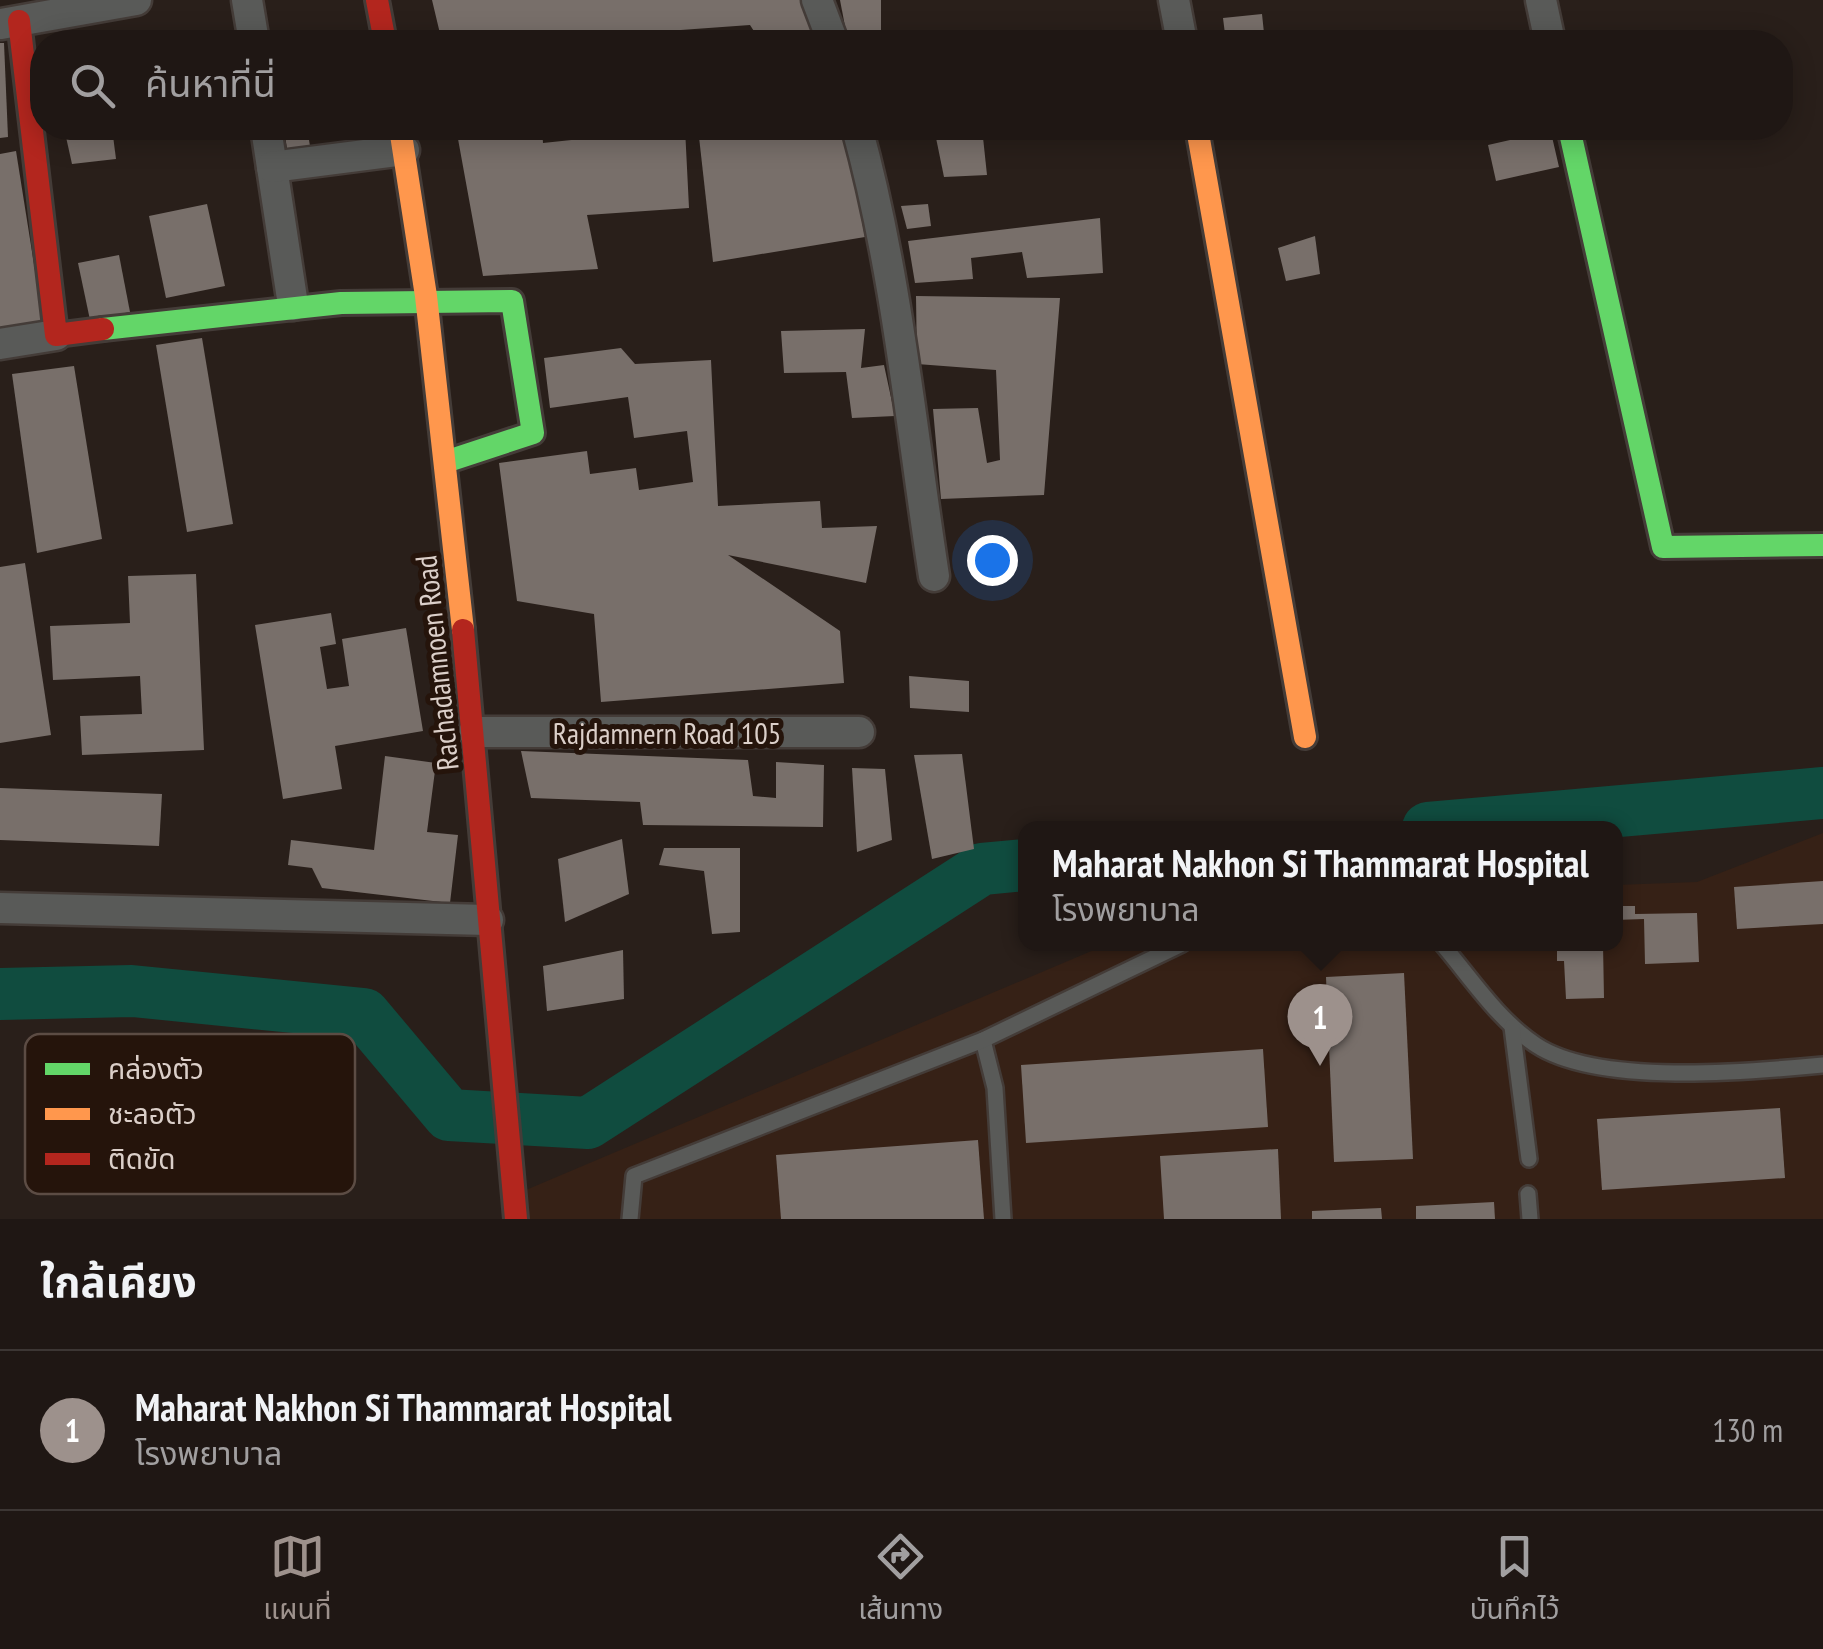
<!DOCTYPE html>
<html lang="th">
<meta charset="utf-8">
<style>
:root{--surface:#1f1714;--page:#2c2422;--text:#f1f3f6;--muted:#a19fa0;--line:#3c3634;--accent:#9d918c}
body{margin:0;font-family:"PT Sans Narrow","Noto Sans Thai",sans-serif;background:var(--page);color:var(--text)}
.you{position:absolute;left:992px;top:560px;width:35px;height:35px;margin:-25px;border:8px solid #fff;border-radius:50%;background:#1a73e8;box-shadow:0 0 0 15px #1a73e833}
.badge{display:grid;place-items:center;width:65px;height:65px;border-radius:50%;background:var(--accent);color:#fff;font-size:32px;font-weight:700}
.pin{position:absolute;translate:-50% -82px;filter:drop-shadow(0 2px 5px #0008)}
.pin::after{content:'';position:absolute;top:52px;width:35px;height:30px;background:inherit;clip-path:polygon(0 0,100% 0,50% 100%)}
.popup{position:absolute;left:1018px;top:821px;width:605px;height:130px;box-sizing:border-box;display:grid;place-content:center;border-radius:20px;background:var(--surface);filter:drop-shadow(0 2px 8px #0005);font-size:32px;white-space:nowrap;color:var(--muted)}
.popup b{font-size:38px;color:var(--text)}
.popup::after{content:'';position:absolute;left:50%;top:100%;margin-left:-20px;border:20px solid transparent;border-top-color:var(--surface)}
.list{margin:0;padding:0;list-style:none}
h2{display:flex;justify-content:space-between;align-items:center;height:130px;margin:0;padding:0 40px;font-size:42px}
h2 small{font-size:32px;font-weight:400;color:var(--muted)}
.list li{display:grid;grid-template-columns:65px 1fr auto;gap:30px;align-items:center;box-sizing:border-box;height:160px;padding:0 40px;border-top:2px solid var(--line)}
.list b{display:block;font-size:38px;white-space:nowrap}
.list p{margin:0;font-size:32px;white-space:nowrap;color:var(--muted)}
.list em{font-size:32px;font-style:normal;color:var(--muted)}
.icon{flex:none;width:55px;height:55px;fill:none;stroke:currentColor;stroke-width:2;stroke-linecap:round;stroke-linejoin:round}
.map{position:relative;flex:none;width:1823px;height:1219px;overflow:hidden}
.search{position:absolute;background:var(--surface);box-shadow:0 5px 25px #0003;left:30px;right:30px;top:30px;height:110px;display:flex;align-items:center;gap:25px;box-sizing:border-box;padding:0 35px;border-radius:40px;color:var(--muted);font-size:38px}
.sheet{height:290px;background:var(--surface)}
nav{display:flex;justify-content:space-around;align-items:center;box-sizing:border-box;height:140px;border-top:2px solid var(--line);background:var(--surface);font-size:28px;color:var(--muted)}
nav a{display:grid;justify-items:center;gap:5px}
nav .on{color:var(--accent)}
.map>svg:first-child{display:block}
.built{fill:#362116}
.lines{fill:none;stroke-linecap:round;stroke-linejoin:round}
.river{stroke:#104c3f;stroke-width:52}
.building{fill:#786f6a}
.lane-casing{stroke:#443c38;stroke-width:20}
.street-casing{stroke:#443c38;stroke-width:35}
.fast-casing{stroke:#443c38;stroke-width:28}
.slow-casing{stroke:#443c38;stroke-width:28}
.jam-casing{stroke:#443c38;stroke-width:28}
.lane{stroke:#595a58;stroke-width:15}
.street{stroke:#595a58;stroke-width:30}
.fast{stroke:#63d668;stroke-width:22}
.slow{stroke:#ff974d;stroke-width:22}
.jam{stroke:#b3261e;stroke-width:22}
.labels{text-anchor:middle;dominant-baseline:central;stroke-width:10;stroke-linejoin:round;paint-order:stroke}
.street-label{font-size:30px;fill:#dbcfc9;stroke:#25140b}
.key{fill:#25140b;stroke:#5c4c44;stroke-width:2.5}
.key-label{font-size:28px;fill:#dbcfc9}
</style>
<div class="map">
<svg width="1823" height="1219" viewBox="0 0 1823 1219">
<rect width="100%" height="100%" fill="#291f1a"/>
<!-- built -->
<polygon class="built" points="1823,833 1823,1219 516,1219 514,1195 1108,944 1615,944 1615,885 1697,882"/>
<g class="lines">
<!-- river -->
<g class="river">
<polyline points="1428,828 1823,793"/>
<polyline points="0,994 132,991 364,1014 449,1115 588,1123 982,869 1025,865"/>
</g>
</g>
<!-- building -->
<g class="building">
<polygon points="432,0 800,0 820,40 761,42 750,25 667,31 666,42 442,42"/>
<polygon points="840,0 881,0 881,39 848,42"/>
<polygon points="1262,14 1264,33 1292,33 1293,42 1226,42 1223,18"/>
<polygon points="1035,33 1036,42 1019,42 1019,35"/>
<polygon points="0,43 4,43 8,137 0,138"/>
<polygon points="64,128 112,128 116,159 72,164"/>
<polygon points="284,128 307,128 310,146 287,149"/>
<polygon points="456,128 542,128 543,143 685,128 689,208 587,215 598,269 483,276"/>
<polygon points="698,128 844,128 865,237 713,262"/>
<polygon points="982,128 987,175 944,177 935,133"/>
<polygon points="1508,128 1550,128 1559,167 1496,181 1488,145 1510,140"/>
<polygon points="16,151 43,321 0,328 0,154"/>
<polygon points="207,204 225,286 166,298 149,216"/>
<polygon points="928,204 931,226 907,229 901,206"/>
<polygon points="1100,218 1103,273 1027,278 1022,252 971,258 973,279 915,283 908,241"/>
<polygon points="1315,236 1320,274 1286,281 1278,248"/>
<polygon points="119,255 130,312 90,320 78,263"/>
<polygon points="916,296 1060,298 1044,495 941,499 933,409 978,408 987,463 1000,460 996,370 917,364"/>
<polygon points="865,329 861,368 884,365 895,416 852,418 846,372 784,373 781,331"/>
<polygon points="202,338 233,524 187,532 156,345"/>
<polygon points="621,348 635,364 711,360 718,506 820,501 822,528 877,526 866,583 728,555 840,631 844,683 601,702 594,614 517,601 499,463 587,451 590,474 636,468 639,490 693,482 687,431 634,438 628,397 550,408 544,358"/>
<polygon points="74,366 102,539 37,553 12,374"/>
<polygon points="25,563 51,735 0,743 0,567"/>
<polygon points="196,574 204,750 82,755 80,716 142,714 140,676 53,680 50,626 130,623 128,576"/>
<polygon points="331,613 336,644 320,647 327,689 349,686 342,639 406,628 423,731 335,746 342,789 283,799 255,625"/>
<polygon points="909,676 969,681 969,712 910,708"/>
<polygon points="521,751 748,760 753,796 776,798 776,762 824,765 823,827 643,825 640,802 531,798"/>
<polygon points="962,754 974,849 932,859 914,755"/>
<polygon points="385,756 436,763 427,832 458,835 450,903 322,888 312,868 288,865 291,840 374,850"/>
<polygon points="852,768 885,769 892,840 857,852"/>
<polygon points="0,788 162,794 159,846 0,840"/>
<polygon points="622,839 629,894 565,922 558,859"/>
<polygon points="664,848 740,848 740,932 712,934 704,871 659,865"/>
<polygon points="1823,881 1823,924 1737,929 1734,887"/>
<polygon points="1615,906 1635,906 1635,914 1697,913 1699,962 1645,964 1644,919 1615,920"/>
<polygon points="1557,944 1603,944 1604,998 1566,999 1564,961 1557,961"/>
<polygon points="623,950 624,999 547,1011 543,966"/>
<polygon points="1404,973 1413,1159 1334,1162 1326,977"/>
<polygon points="1263,1049 1268,1127 1026,1143 1021,1065"/>
<polygon points="1780,1108 1785,1178 1602,1190 1597,1119"/>
<polygon points="978,1140 984,1219 781,1219 776,1155"/>
<polygon points="1278,1149 1281,1219 1164,1219 1160,1156"/>
<polygon points="1494,1202 1495,1219 1416,1219 1416,1206"/>
<polygon points="1381,1208 1382,1219 1312,1219 1312,1211"/>
</g>
<g class="lines">
<!-- lane casing -->
<g class="lane-casing">
<g id="lane">
<path d="M1442 944C1471 978 1498 1020 1536 1045 1598 1086 1749 1072 1823 1065"/>
<polyline points="1512,1027 1529,1159"/>
<polyline points="983,1040 995,1088 1003,1219"/>
<polyline points="1528,1194 1530,1219"/>
<polyline points="630,1219 634,1176 983,1040 1182,944"/>
</g>
</g>
<!-- street casing -->
<g class="street-casing">
<g id="street">
<polyline points="247,0 254,42"/>
<polyline points="817,0 833,42"/>
<polyline points="1174,0 1182,42"/>
<polyline points="1541,0 1550,42"/>
<polyline points="1,24 136,0"/>
<polyline points="266,128 293,305"/>
<path d="M857 128C897 273 911 427 934 576"/>
<polyline points="272,167 404,150"/>
<polyline points="0,344 56,335"/>
<polyline points="474,732 859,732"/>
<polyline points="0,908 488,920"/>
</g>
</g>
<!-- fast casing -->
<g class="fast-casing">
<g id="fast">
<polyline points="1569,128 1663,547 1823,545"/>
<polyline points="103,329 341,303 512,301 533,433 445,462"/>
</g>
</g>
<!-- slow casing -->
<g class="slow-casing">
<g id="slow">
<polyline points="400,128 426,296 463,630"/>
<polyline points="1197,128 1305,737"/>
</g>
</g>
<!-- jam casing -->
<g class="jam-casing">
<g id="jam">
<polyline points="377,0 385,42"/>
<polyline points="19,21 56,335 103,329"/>
<polyline points="463,630 516,1219"/>
</g>
</g>
<!-- lane -->
<use href="#lane" class="lane"/>
<!-- street -->
<use href="#street" class="street"/>
<!-- fast -->
<use href="#fast" class="fast"/>
<!-- slow -->
<use href="#slow" class="slow"/>
<!-- jam -->
<use href="#jam" class="jam"/>
</g>
<g class="labels">
<!-- street labels -->
<g class="street-label">
<text transform="translate(436 663) rotate(-96)">Rachadamnoen Road</text>
<text x="667" y="732">Rajdamnern Road 105</text>
</g>
</g>
<!-- legend -->
<rect x="25" y="1034" width="330" height="160" rx="15" class="key"/>
<rect x="45" y="1063" width="45" height="12" fill="#63d668"/>
<rect x="45" y="1108" width="45" height="12" fill="#ff974d"/>
<rect x="45" y="1153" width="45" height="12" fill="#b3261e"/>
<g class="key-label">
<text x="108" y="1079">คล่องตัว</text>
<text x="108" y="1124">ชะลอตัว</text>
<text x="108" y="1169">ติดขัด</text>
</g>
</svg>
<div class="you"></div>
<div class="pin badge" style="left:1320px;top:1066px">1</div>
<div class="popup"><b>Maharat Nakhon Si Thammarat Hospital</b>โรงพยาบาล</div>
<div class="search"><svg class="icon" aria-label="search" viewBox="0 0 24 24"><circle cx="10" cy="10" r="6"/><path d="M15 15l6 6"/></svg>ค้นหาที่นี่</div>
</div>
<section class="sheet">
<h2>ใกล้เคียง<small></small></h2>
<ul class="list">
<li><span class="badge">1</span><div><b>Maharat Nakhon Si Thammarat Hospital</b><p>โรงพยาบาล</p></div><em>130 m</em></li>
</ul>
</section>
<nav>
<a class="on"><svg class="icon" aria-label="map" viewBox="0 0 24 24"><path d="M3 6l6-2 6 2 6-2v14l-6 2-6-2-6 2zM9 4v14M15 6v14"/></svg>แผนที่</a>
<a><svg class="icon" aria-label="directions" viewBox="0 0 24 24"><path d="M12 3l9 9-9 9-9-9zM9 14v-3h6M13 9l2 2-2 2"/></svg>เส้นทาง</a>
<a><svg class="icon" aria-label="saved" viewBox="0 0 24 24"><path d="M7 4h10v16l-5-4-5 4z"/></svg>บันทึกไว้</a>
</nav>
